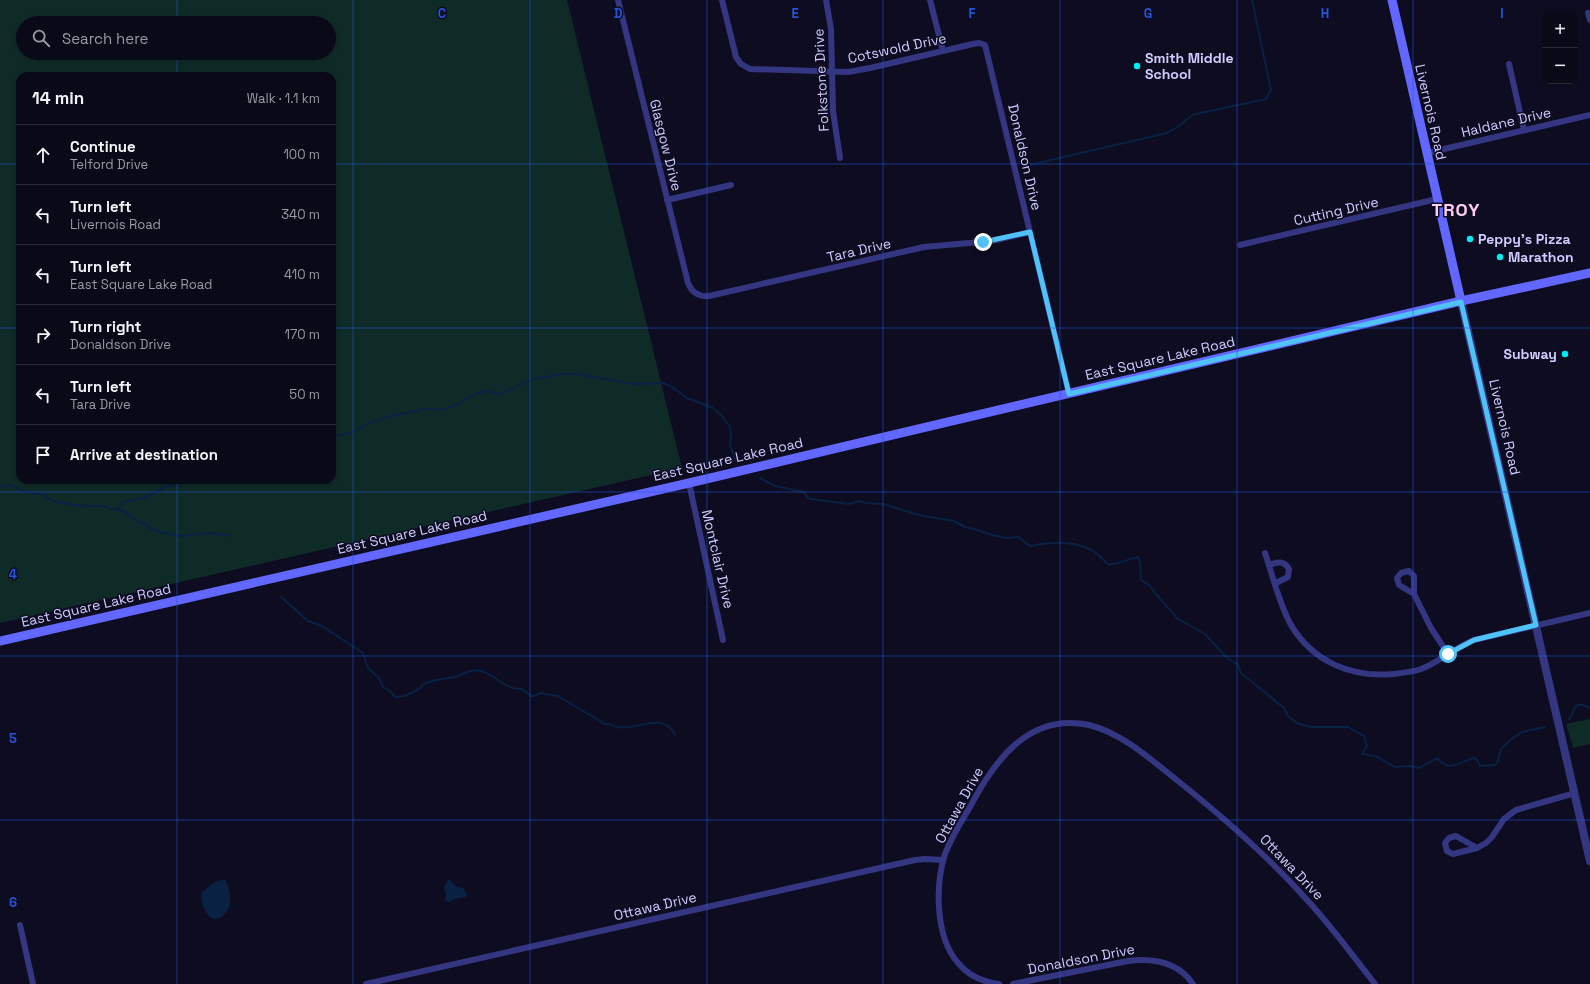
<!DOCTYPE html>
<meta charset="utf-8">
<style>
:root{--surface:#0a0918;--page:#181725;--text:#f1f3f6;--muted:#999aa2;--line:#2a2a37}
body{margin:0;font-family:"Space Grotesk",sans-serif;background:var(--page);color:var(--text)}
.controls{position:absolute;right:12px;top:12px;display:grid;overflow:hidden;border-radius:8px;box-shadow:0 2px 6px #0003}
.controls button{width:36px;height:36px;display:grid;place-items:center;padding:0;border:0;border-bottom:1px solid var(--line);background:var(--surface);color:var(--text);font:20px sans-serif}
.stop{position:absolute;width:12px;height:12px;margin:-9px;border:3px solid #4fc3f7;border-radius:50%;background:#fff}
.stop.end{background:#4fc3f7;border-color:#fff;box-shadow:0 1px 4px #0008}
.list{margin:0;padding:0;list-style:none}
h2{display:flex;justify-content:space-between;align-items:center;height:52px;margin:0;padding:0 16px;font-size:17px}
h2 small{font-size:13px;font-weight:400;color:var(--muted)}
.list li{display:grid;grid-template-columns:26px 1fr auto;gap:12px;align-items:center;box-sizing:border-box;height:60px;padding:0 16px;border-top:1px solid var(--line)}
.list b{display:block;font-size:15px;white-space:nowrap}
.list p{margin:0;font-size:13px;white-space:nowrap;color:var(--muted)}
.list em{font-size:13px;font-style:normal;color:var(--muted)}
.icon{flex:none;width:22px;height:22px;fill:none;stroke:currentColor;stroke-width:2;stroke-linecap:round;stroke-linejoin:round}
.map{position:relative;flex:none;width:1590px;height:984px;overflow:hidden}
.search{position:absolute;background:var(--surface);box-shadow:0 2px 6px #0003;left:16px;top:16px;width:320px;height:44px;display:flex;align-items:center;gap:10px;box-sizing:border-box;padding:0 14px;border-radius:22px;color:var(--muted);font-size:15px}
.panel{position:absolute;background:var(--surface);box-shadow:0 2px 6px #0003;left:16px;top:72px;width:320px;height:412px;border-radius:12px}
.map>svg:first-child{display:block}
.green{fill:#0f2b28;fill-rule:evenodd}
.water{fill:#092142}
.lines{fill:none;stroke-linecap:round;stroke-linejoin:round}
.stream{stroke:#092142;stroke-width:2}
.minor{stroke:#353682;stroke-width:6}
.tertiary{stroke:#353682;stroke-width:8}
.secondary{stroke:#6267ff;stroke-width:9}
.route{stroke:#4fc3f7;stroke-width:5}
.grid{fill:none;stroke:#2654da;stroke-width:1;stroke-opacity:0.55}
.poi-dot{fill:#00ebf6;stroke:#0e0c20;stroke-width:1.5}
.labels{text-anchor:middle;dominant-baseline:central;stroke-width:3;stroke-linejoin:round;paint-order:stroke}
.street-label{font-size:14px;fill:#cecbff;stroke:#0e0c20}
.poi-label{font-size:14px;font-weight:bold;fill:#cecbff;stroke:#0e0c20;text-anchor:start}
.district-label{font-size:18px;font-weight:bold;letter-spacing:1px;fill:#ffcdf0;stroke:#0e0c20}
.grid-label{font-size:13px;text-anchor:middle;font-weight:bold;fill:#2654da;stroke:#0e0c20;stroke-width:3;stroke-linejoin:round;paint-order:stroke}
</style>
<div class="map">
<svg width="1590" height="984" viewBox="0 0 1590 984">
<rect width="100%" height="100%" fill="#0e0c20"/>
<!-- green -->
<g class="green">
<path d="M0 0H567L682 468 0 623ZM23 23H329V53H23ZM20 76H332V480H20Z"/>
<polygon points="1590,719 1590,744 1573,748 1566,724"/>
</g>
<!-- water -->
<g class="water">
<path d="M225 879C229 887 232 898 229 907 225 919 211 925 205 910 202 904 200 899 202 892L215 882Z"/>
<polygon points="448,880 450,880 457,887 463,888 467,895 466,897 454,899 450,902 447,902 445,900 446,893 444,888"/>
</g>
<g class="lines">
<!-- stream -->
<g class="stream">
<polyline points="1025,166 1167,133 1179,126 1191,116 1196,114 1266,99 1271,90 1252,0"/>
<polyline points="332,436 350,433 372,422 391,416 424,409 440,410 448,408 456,405 476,394 485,391 499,394 533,379 564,374 578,374 632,384 664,383 675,389 687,398 713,408 721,415 730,427 731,434 730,446 736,460"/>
<path d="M760 478 775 486 804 492 807 497 811 499 849 504 859 501 866 503 883 504 919 515 954 521 965 527 974 529 993 535 1006 538 1018 537 1030 546C1050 542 1073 540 1091 550 1098 553 1104 561 1108 564 1114 566 1131 558 1138 557L1140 562 1141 580 1149 585 1155 593 1178 619 1205 634 1226 657 1238 665 1241 673 1284 708 1288 716 1297 723 1310 727H1348L1364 736 1367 746 1363 752V754L1378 757 1387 763 1395 767 1411 766 1419 768 1437 758C1450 773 1459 762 1474 758L1477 760 1480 766 1495 765 1498 761 1501 749 1509 741 1522 732 1545 727"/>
<path d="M0 487 11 485C23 492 29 494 43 494 53 506 86 506 101 506 105 506 110 509 113 510L118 509 127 513 138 522 146 524 151 529 164 533 180 536 210 533 229 536"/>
<polyline points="118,509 123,502 143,498 167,486 185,482 194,483 201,480"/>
<path d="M281 597 308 621 322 626 363 653 368 668 379 678 383 687 391 692 395 697C400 698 416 692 420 688 422 686 421 686 424 684 434 679 444 679 454 677 460 676 465 672 471 671 488 666 504 691 522 689L531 696H534L541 693 558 696 605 724H610C630 737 662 707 675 735"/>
<path d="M1569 719C1574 715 1572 708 1578 705H1583L1590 708"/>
</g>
<!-- minor -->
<g class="minor">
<path d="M618 0 688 283C692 293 699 297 709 296L924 247 992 241 1030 232"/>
<polyline points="722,0 736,57 741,64 750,69 848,72 870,68 973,44 979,43 985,45 1069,394"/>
<polyline points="826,0 831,29 833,111 840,158"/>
<polyline points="930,0 943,51"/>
<polyline points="1588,13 1590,20"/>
<polyline points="1509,64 1524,130"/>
<polyline points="1427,153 1590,115"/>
<polyline points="667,200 731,185"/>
<polyline points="1240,245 1437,199"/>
<polyline points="689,483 723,640"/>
<path d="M1265 553C1273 576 1279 604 1291 625 1313 662 1352 678 1394 674 1403 673 1412 672 1421 669 1440 662 1455 647 1474 640L1590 613"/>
<path d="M1269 565C1277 562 1284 560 1289 569L1288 577 1276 583"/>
<polyline points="1414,594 1399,585 1397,578 1401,573 1409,571 1414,576 1414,594 1431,628 1448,654"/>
<polyline points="1477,848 1456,836 1449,838 1445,843 1447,851 1453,854 1477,848 1486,843 1492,837 1504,819 1516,810 1575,793"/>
<polyline points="20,925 33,984"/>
<polyline points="366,984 915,860 925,859 943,860"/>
<path d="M999 984C984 982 969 976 959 964 935 938 935 886 945 854 951 838 961 822 970 807 994 761 1029 712 1089 725 1121 733 1148 757 1173 777 1221 815 1267 855 1308 901 1332 927 1353 956 1375 984"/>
<path d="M1013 984 1128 961C1153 958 1178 962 1193 984"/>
</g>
<!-- tertiary -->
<polyline class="tertiary" points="1461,301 1590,861"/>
<!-- secondary -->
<g class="secondary">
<polyline points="1392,0 1461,301"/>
<polyline points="0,641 689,483 1461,301 1590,273"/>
</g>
</g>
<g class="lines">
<!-- route -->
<polyline class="route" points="983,242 1030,232 1069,394 1461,302 1536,625 1474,640 1448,654"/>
</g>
<!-- grid -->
<path class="grid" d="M177 0V23M353 0V984M530 0V984M707 0V984M883 0V984M1060 0V984M1237 0V984M1413 0V984M177 53V76M0 164H20M332 164H1590M0 328H20M332 328H1590M177 480V984M0 492H1590M0 656H1590M0 820H1590"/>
<!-- markers -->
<g class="poi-dot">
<circle cx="1137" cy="66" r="4"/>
<circle cx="1470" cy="239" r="4"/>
<circle cx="1500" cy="257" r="4"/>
<circle cx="1565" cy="354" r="4"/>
</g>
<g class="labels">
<!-- street labels -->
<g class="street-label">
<text transform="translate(897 48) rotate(-12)">Cotswold Drive</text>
<text transform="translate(821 80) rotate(-93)">Folkstone Drive</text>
<text transform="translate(1431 112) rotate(77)">Livernois Road</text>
<text transform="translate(1506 122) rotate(-13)">Haldane Drive</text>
<text transform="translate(666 145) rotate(76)">Glasgow Drive</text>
<text transform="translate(1025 157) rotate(77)">Donaldson Drive</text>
<text transform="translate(1336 211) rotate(-13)">Cutting Drive</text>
<text transform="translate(859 250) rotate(-13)">Tara Drive</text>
<text transform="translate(1160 358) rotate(-13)">East Square Lake Road</text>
<text transform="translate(1505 427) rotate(77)">Livernois Road</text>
<text transform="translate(728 459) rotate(-13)">East Square Lake Road</text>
<text transform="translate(412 532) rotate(-13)">East Square Lake Road</text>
<text transform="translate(718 559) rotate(77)">Montclair Drive</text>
<text transform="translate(96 605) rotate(-13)">East Square Lake Road</text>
<text transform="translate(959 805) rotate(-61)">Ottawa Drive</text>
<text transform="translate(1292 867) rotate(46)">Ottawa Drive</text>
<text transform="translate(655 906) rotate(-13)">Ottawa Drive</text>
<text transform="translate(1081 959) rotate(-11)">Donaldson Drive</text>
</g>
<!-- poi labels -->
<g class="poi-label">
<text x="1145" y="58">Smith Middle<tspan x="1145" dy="16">School</tspan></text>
<text x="1478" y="239">Peppy's Pizza</text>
<text x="1508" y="257">Marathon</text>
<text x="1557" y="354" text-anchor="end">Subway</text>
</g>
<!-- district labels -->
<g class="district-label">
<text x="1456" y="209">TROY</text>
</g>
</g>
<g class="grid-label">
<text x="442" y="18">C</text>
<text x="618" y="18">D</text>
<text x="795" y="18">E</text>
<text x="972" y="18">F</text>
<text x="1148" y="18">G</text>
<text x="1325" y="18">H</text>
<text x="1502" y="18">I</text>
<text x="13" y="579">4</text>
<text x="13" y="743">5</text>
<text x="13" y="907">6</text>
</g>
</svg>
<div class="controls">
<button>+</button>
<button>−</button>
</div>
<div class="stop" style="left:1448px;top:654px"></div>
<div class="stop end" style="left:983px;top:242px"></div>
<div class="search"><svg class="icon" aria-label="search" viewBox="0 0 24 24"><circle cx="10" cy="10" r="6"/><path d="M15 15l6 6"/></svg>Search here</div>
<section class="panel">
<h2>14 min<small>Walk · 1.1 km</small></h2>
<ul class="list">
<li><svg class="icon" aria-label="ahead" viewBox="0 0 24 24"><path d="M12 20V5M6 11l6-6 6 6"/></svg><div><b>Continue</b><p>Telford Drive</p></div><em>100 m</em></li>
<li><svg class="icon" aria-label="left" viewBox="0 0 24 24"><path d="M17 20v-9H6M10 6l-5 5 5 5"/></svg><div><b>Turn left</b><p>Livernois Road</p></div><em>340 m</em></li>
<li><svg class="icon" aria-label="left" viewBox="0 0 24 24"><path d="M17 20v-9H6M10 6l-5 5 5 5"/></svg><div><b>Turn left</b><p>East Square Lake Road</p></div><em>410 m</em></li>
<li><svg class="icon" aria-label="right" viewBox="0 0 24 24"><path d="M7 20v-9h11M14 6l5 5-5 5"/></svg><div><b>Turn right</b><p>Donaldson Drive</p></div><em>170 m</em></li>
<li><svg class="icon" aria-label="left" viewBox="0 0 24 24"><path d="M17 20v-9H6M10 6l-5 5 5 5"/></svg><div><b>Turn left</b><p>Tara Drive</p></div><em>50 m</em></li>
<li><svg class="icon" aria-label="arrive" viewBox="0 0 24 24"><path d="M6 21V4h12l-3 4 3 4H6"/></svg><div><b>Arrive at destination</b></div></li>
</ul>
</section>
</div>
